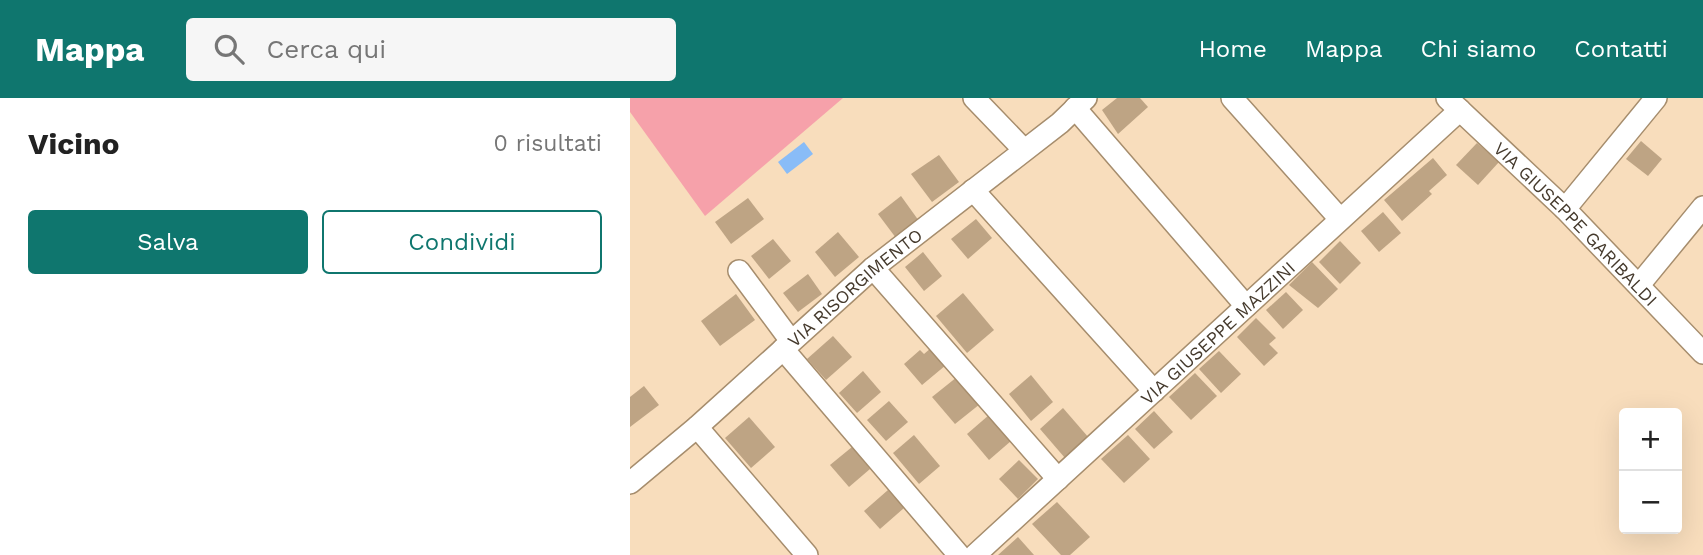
<!DOCTYPE html>
<html lang="it">
<meta charset="utf-8">
<style>
:root{--surface:#fff;--page:#f6f6f6;--text:#222;--muted:#767676;--line:#e0e0e0;--accent:#0f766e}
body{margin:0;font-family:"Work Sans",sans-serif;background:var(--page);color:var(--text)}
.controls{position:absolute;right:21px;bottom:21px;display:grid;overflow:hidden;border-radius:7px;box-shadow:0 7px 28px #0002}
.controls button{width:63px;height:63px;display:grid;place-items:center;padding:0;border:0;border-bottom:2px solid var(--line);background:var(--surface);color:var(--text);font:35px sans-serif}
.list{margin:0;padding:0;list-style:none}
h2{display:flex;justify-content:space-between;align-items:center;height:91px;margin:0;padding:0 28px;font-size:30px}
h2 small{font-size:23px;font-weight:400;color:var(--muted)}
.actions{display:flex;gap:14px;padding:21px 28px}
.actions a{flex:1;padding:16px 0;border:2px solid var(--accent);border-radius:7px;text-align:center;font-size:24px;color:var(--accent)}
.actions .main{background:var(--accent);color:#fff}
.icon{flex:none;width:38px;height:38px;fill:none;stroke:currentColor;stroke-width:2;stroke-linecap:round;stroke-linejoin:round}
.map{position:relative;flex:none;width:1073px;height:457px;overflow:hidden}
header{display:flex;align-items:center;gap:42px;box-sizing:border-box;height:98px;padding:0 35px;background:var(--accent);color:#fff}
header strong{font-size:33px}
nav{display:flex;gap:38px;margin-inline-start:auto;font-size:24px}
.search{width:490px;height:63px;background:var(--page);display:flex;align-items:center;gap:18px;box-sizing:border-box;padding:0 24px;border-radius:7px;color:var(--muted);font-size:26px}
main{display:flex}
aside{flex:1;background:var(--surface)}
.map>svg:first-child{display:block}
.green{fill:#f6a1aa}
.water{fill:#89bcf7}
.building{fill:#bea484}
.lines{fill:none;stroke-linecap:round;stroke-linejoin:round}
.minor-casing{stroke:#a68d6d;stroke-width:24}
.minor{stroke:#fff;stroke-width:21}
.labels{text-anchor:middle;dominant-baseline:central;stroke-width:5;stroke-linejoin:round;paint-order:stroke}
.street-label{font-size:18px;fill:#453a2d;stroke:#fff}
</style>
<header>
<strong>Mappa</strong>
<div class="search"><svg class="icon" aria-label="search" viewBox="0 0 24 24"><circle cx="10" cy="10" r="6"/><path d="M15 15l6 6"/></svg>Cerca qui</div>
<nav><a>Home</a><a>Mappa</a><a>Chi siamo</a><a>Contatti</a></nav>
</header>
<main>
<aside>
<h2>Vicino<small>0 risultati</small></h2>
<ul class="list">
</ul>
<div class="actions"><a class="main">Salva</a><a>Condividi</a></div>
</aside>
<div class="map">
<svg width="1073" height="457" viewBox="0 0 1073 457">
<rect width="100%" height="100%" fill="#f8ddbc"/>
<!-- green -->
<polygon class="green" points="0,0 213,0 75,118 0,14"/>
<!-- water -->
<polygon class="water" points="174,44 183,56 157,76 148,64"/>
<!-- building -->
<g class="building">
<polygon points="487,0 510,0 518,9 488,36 472,12"/>
<polygon points="1011,43 1032,61 1018,78 996,61"/>
<polygon points="847,45 869,64 848,87 826,67"/>
<polygon points="309,57 329,84 302,104 281,76"/>
<polygon points="803,60 817,77 799,93 802,96 772,123 754,102"/>
<polygon points="271,98 289,123 266,140 248,116"/>
<polygon points="118,100 134,121 101,146 85,124"/>
<polygon points="753,114 771,135 749,154 731,133"/>
<polygon points="346,121 362,140 338,161 321,141"/>
<polygon points="208,134 229,159 205,179 185,154"/>
<polygon points="143,141 161,163 139,181 121,158"/>
<polygon points="710,143 731,165 710,186 689,164"/>
<polygon points="293,154 312,178 294,193 275,169"/>
<polygon points="682,164 708,191 688,210 659,187"/>
<polygon points="178,176 192,196 168,214 153,195"/>
<polygon points="656,194 673,212 653,231 636,212"/>
<polygon points="333,195 364,232 337,255 306,218"/>
<polygon points="106,196 125,222 90,248 71,223"/>
<polygon points="626,220 646,240 639,246 648,255 634,268 607,239"/>
<polygon points="203,238 222,259 196,282 177,261"/>
<polygon points="301,250 316,267 292,287 274,266 290,252 294,256"/>
<polygon points="589,253 611,276 591,295 569,271"/>
<polygon points="233,273 251,294 227,315 209,295"/>
<polygon points="565,275 587,298 561,322 539,299"/>
<polygon points="401,277 423,304 401,323 379,296"/>
<polygon points="327,279 350,306 325,326 302,299"/>
<polygon points="14,288 29,307 0,329 0,299"/>
<polygon points="259,303 278,324 256,343 237,322"/>
<polygon points="433,310 459,340 435,360 410,331"/>
<polygon points="524,313 543,334 524,351 505,331"/>
<polygon points="359,317 381,343 359,362 337,336"/>
<polygon points="119,319 145,349 121,370 95,340"/>
<polygon points="284,337 310,368 289,386 263,355"/>
<polygon points="498,337 520,361 494,385 471,361"/>
<polygon points="222,349 240,371 219,389 200,367"/>
<polygon points="389,362 408,381 388,401 369,381"/>
<polygon points="258,392 274,410 250,431 234,413"/>
<polygon points="427,404 460,439 440,457 431,457 402,426"/>
<polygon points="388,439 404,457 368,457"/>
</g>
<g class="lines">
<!-- minor casing -->
<g class="minor-casing">
<g id="minor">
<polyline points="344,0 394,52"/>
<polyline points="602,0 710,121"/>
<path id="s1" d="M817 0 935 111 1073 255"/>
<polyline points="445,10 616,208"/>
<polyline points="343,92 524,293"/>
<polyline points="935,111 1026,0"/>
<polyline points="243,170 428,381"/>
<polyline points="109,173 161,243"/>
<polyline points="1009,187 1073,109"/>
<polyline points="153,251 329,457"/>
<polyline points="67,329 177,457"/>
<path id="s2" d="M0 385 67 329 243 170 430 25 456 0"/>
<path id="s3" d="M345 457 830 12"/>
</g>
</g>
<!-- minor -->
<use href="#minor" class="minor"/>
</g>
<g class="labels">
<!-- street labels -->
<g class="street-label">
<text stroke="none"><textPath href="#s1" startOffset="180">VIA GIUSEPPE GARIBALDI</textPath></text>
<text stroke="none"><textPath href="#s2" startOffset="298">VIA RISORGIMENTO</textPath></text>
<text stroke="none"><textPath href="#s3" startOffset="329">VIA GIUSEPPE MAZZINI</textPath></text>
</g>
</g>
</svg>
<div class="controls">
<button>+</button>
<button>−</button>
</div>
</div>
</main>
